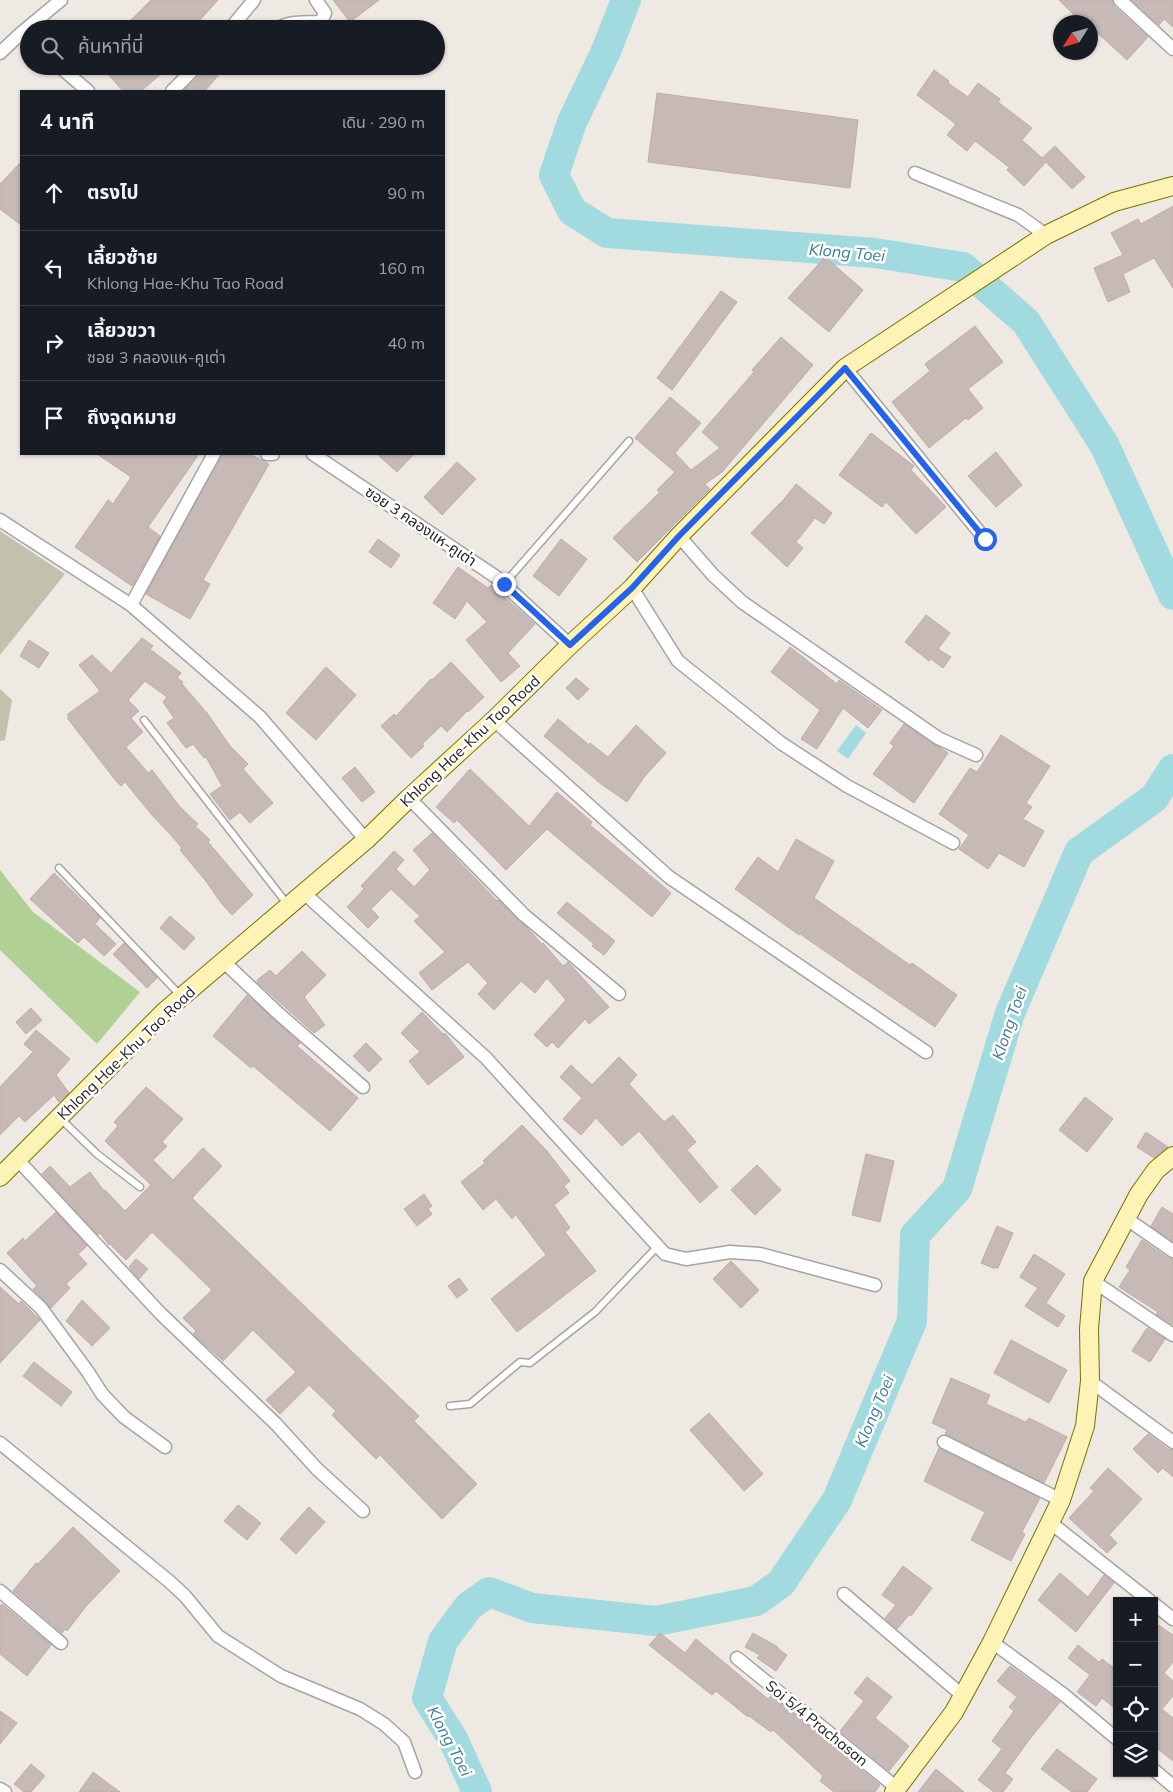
<!DOCTYPE html>
<html lang="th">
<meta charset="utf-8">
<style>
:root{--surface:#171b24;--page:#242831;--text:#f1f3f6;--muted:#9ea1a6;--line:#363941}
body{margin:0;font-family:Mulish,"Noto Sans Thai",sans-serif;background:var(--page);color:var(--text)}
.controls{position:absolute;right:15px;bottom:15px;display:grid;overflow:hidden;border-radius:0px;box-shadow:0 1px 4px #0004}
.controls button{width:45px;height:45px;display:grid;place-items:center;padding:0;border:0;border-bottom:1px solid var(--line);background:var(--surface);color:var(--text);font:25px sans-serif}
.compass{position:absolute;left:1053px;top:15px;width:45px;height:45px;border-radius:50%;background:var(--surface);box-shadow:0 1px 4px #0004;rotate:233deg}
.stop{position:absolute;width:15px;height:15px;margin:-11px;border:4px solid #2563eb;border-radius:50%;background:#fff}
.stop.end{background:#2563eb;border-color:#fff;box-shadow:0 1px 5px #0008}
.list{margin:0;padding:0;list-style:none}
h2{display:flex;justify-content:space-between;align-items:center;height:65px;margin:0;padding:0 20px;font-size:21px}
h2 small{font-size:16px;font-weight:400;color:var(--muted)}
.list li{display:grid;grid-template-columns:32px 1fr auto;gap:15px;align-items:center;box-sizing:border-box;height:75px;padding:0 20px;border-top:1px solid var(--line)}
.list b{display:block;font-size:19px;white-space:nowrap}
.list p{margin:0;font-size:16px;white-space:nowrap;color:var(--muted)}
.list em{font-size:16px;font-style:normal;color:var(--muted)}
.icon{flex:none;width:28px;height:28px;fill:none;stroke:currentColor;stroke-width:2;stroke-linecap:round;stroke-linejoin:round}
.map{position:relative;flex:none;width:1173px;height:1792px;overflow:hidden}
.search{position:absolute;background:var(--surface);box-shadow:0 1px 4px #0004;left:20px;top:20px;width:425px;height:55px;display:flex;align-items:center;gap:12px;box-sizing:border-box;padding:0 18px;border-radius:28px;color:var(--muted);font-size:19px}
.panel{position:absolute;background:var(--surface);box-shadow:0 1px 4px #0004;left:20px;top:90px;width:425px;height:365px;border-radius:0px}
.map>svg:first-child{display:block}
.construction{fill:#c4c0ae}
.forest{fill:#b1d096}
.water{fill:#a1dbdf}
.lines{fill:none;stroke-linecap:round;stroke-linejoin:round}
.river{stroke:#a1dbdf;stroke-width:30}
.building{fill:#c7bab6;stroke:#c1aca5}
.lane-casing{stroke:#a4a4a4;stroke-width:9}
.street-casing{stroke:#a4a4a4;stroke-width:15}
.secondary-casing{stroke:#787101;stroke-width:20}
.lane{stroke:#fff;stroke-width:6}
.street{stroke:#fff;stroke-width:12}
.secondary{stroke:#fcf3b4;stroke-width:18}
.route{stroke:#2563eb;stroke-width:6}
.labels{text-anchor:middle;dominant-baseline:central;stroke-width:5;stroke-linejoin:round;paint-order:stroke}
.street-label{font-size:15px;fill:#1d1d1d;stroke:#fff}
.water-label{font-size:16px;font-style:italic;fill:#3e7a99;stroke:#fff}
</style>
<div class="map">
<svg width="1173" height="1792" viewBox="0 0 1173 1792">
<rect width="100%" height="100%" fill="#efe9e3"/>
<!-- construction -->
<g class="construction">
<polygon points="0,531 65,574 0,655"/>
<polygon points="0,689 12,700 5,740 0,741"/>
</g>
<!-- forest -->
<polygon class="forest" points="0,870 33,912 140,992 97,1044 0,950"/>
<!-- water -->
<polygon class="water" points="856,725 866,733 848,759 837,751"/>
<g class="lines">
<!-- river -->
<g class="river">
<polyline points="626,0 606,51 572,122 554,175 572,211 607,233 875,253 963,267 1026,322 1105,446 1173,595"/>
<polyline points="477,1792 453,1739 427,1698 443,1641 469,1606 489,1592 532,1608 656,1621 756,1601 781,1583 837,1500 912,1321 915,1235 957,1189 1010,1013 1079,852 1154,798 1173,769"/>
</g>
</g>
<!-- building -->
<g class="building">
<polygon points="151,0 218,0 200,20 208,29 122,29"/>
<polygon points="333,0 379,0 350,22"/>
<polygon points="1059,0 1112,0 1114,6 1148,37 1127,60 1090,26 1090,22 1086,22 1080,17 1078,19"/>
<polygon points="1132,0 1173,0 1173,27 1164,19 1159,25"/>
<polygon points="101,66 154,66 161,74 141,91 123,91"/>
<polygon points="205,66 214,66 221,72 205,91 183,91 203,72"/>
<polygon points="934,70 949,81 948,83 968,97 978,83 1000,99 998,102 1032,128 1022,140 1042,158 1055,146 1085,177 1072,189 1046,162 1024,186 1007,170 1009,167 975,141 967,151 947,135 956,124 917,95"/>
<polygon points="657,93 858,120 850,188 648,162"/>
<polygon points="21,162 21,225 0,209 0,184"/>
<polygon points="1173,206 1173,288 1154,258 1123,274 1130,292 1108,302 1094,268 1123,255 1111,233 1138,219 1141,224"/>
<polygon points="825,257 863,290 829,332 788,298"/>
<polygon points="721,291 737,302 672,390 657,378"/>
<polygon points="975,326 1003,362 968,389 983,408 968,420 966,418 929,448 892,402 930,371 925,364"/>
<polygon points="781,337 813,365 722,472 705,484 710,489 637,562 613,538 660,492 657,490 675,472 635,438 670,397 701,423 675,453 691,470 720,448 702,432 754,372 752,370"/>
<polygon points="871,433 914,466 911,470 946,507 916,534 886,502 882,507 839,475"/>
<polygon points="996,452 1022,485 996,507 968,476"/>
<polygon points="97,454 199,454 148,527 160,536 132,586 75,547 108,500 113,504 131,477"/>
<polygon points="222,454 250,454 269,464 203,580 210,584 190,619 146,594"/>
<polygon points="377,454 414,454 397,472"/>
<polygon points="457,462 476,479 442,515 424,497"/>
<polygon points="796,484 832,513 824,524 815,518 796,542 803,548 787,567 751,533 780,503 781,503"/>
<polygon points="378,539 400,555 391,568 369,552"/>
<polygon points="561,539 587,559 559,596 533,576"/>
<polygon points="458,567 488,588 491,585 535,624 508,653 520,666 501,682 466,640 487,622 467,601 455,619 433,603"/>
<polygon points="926,615 950,633 938,649 951,657 943,668 931,659 929,661 905,642"/>
<polygon points="142,638 153,646 150,649 181,673 177,678 183,682 182,684 207,713 230,746 248,764 243,769 273,803 250,823 240,812 230,820 210,794 222,786 206,757 204,758 193,744 186,748 167,723 174,718 163,702 167,697 145,681 128,700 139,711 131,718 143,732 126,747 148,773 152,770 180,807 198,824 195,826 210,840 208,842 253,895 232,915 222,904 205,880 180,850 182,848 170,834 151,814 125,782 121,786 116,781 68,719 68,714 100,691 79,665 92,655 111,673"/>
<polygon points="29,640 49,653 39,668 20,656"/>
<polygon points="790,647 837,684 839,680 882,710 868,728 843,708 817,749 801,739 820,710 771,672"/>
<polygon points="451,662 484,697 468,712 467,711 447,732 441,726 422,744 424,746 411,758 381,726 394,714 396,716 431,679 432,680"/>
<polygon points="326,667 356,695 316,740 286,713"/>
<polygon points="576,678 589,689 578,700 566,688"/>
<polygon points="558,719 589,745 590,743 608,757 636,725 666,753 645,776 627,802 601,784 544,736"/>
<polygon points="904,724 948,753 914,803 873,774 894,746 890,743"/>
<polygon points="1001,735 1050,766 1026,803 1032,807 1023,819 1044,831 1024,867 999,853 988,869 959,849 969,835 939,814 970,768 977,772"/>
<polygon points="355,767 375,792 362,802 342,778"/>
<polygon points="470,769 529,826 557,792 592,822 590,825 671,893 652,917 547,829 506,870 457,820 454,823 436,807"/>
<polygon points="432,833 497,901 498,900 529,930 542,944 543,943 563,966 568,962 609,1007 589,1024 585,1019 558,1048 552,1042 547,1047 534,1035 566,1000 547,978 535,993 521,981 494,1010 478,994 488,983 468,962 432,990 419,973 445,952 414,921 420,916 391,889 371,909 379,917 368,928 347,907 364,889 361,886 394,851 404,860 396,869 414,887 430,870 413,850"/>
<polygon points="796,839 834,861 814,898 910,965 912,963 957,995 935,1027 800,934 799,935 735,889 758,857 778,872"/>
<polygon points="54,873 100,918 95,924 116,944 104,956 84,937 78,943 30,899"/>
<polygon points="567,902 615,941 604,955 592,946 594,944 557,913"/>
<polygon points="170,916 195,938 184,950 160,928"/>
<polygon points="124,943 157,978 147,988 113,954"/>
<polygon points="302,951 326,975 304,997 325,1025 314,1033 258,983 257,980 270,970 276,976"/>
<polygon points="247,995 300,1043 297,1046 358,1098 330,1131 253,1066 251,1068 213,1036"/>
<polygon points="31,1008 42,1020 26,1034 16,1022"/>
<polygon points="422,1012 443,1034 445,1033 464,1057 428,1085 409,1061 420,1052 401,1033"/>
<polygon points="36,1030 70,1059 56,1075 69,1093 59,1102 54,1095 25,1122 19,1116 0,1135 0,1087 33,1052 24,1044"/>
<polygon points="366,1043 382,1059 369,1072 353,1056"/>
<polygon points="619,1057 637,1075 629,1084 664,1122 673,1115 696,1142 687,1150 718,1187 700,1203 639,1131 622,1146 596,1118 581,1135 563,1119 582,1098 560,1077 571,1065 592,1085"/>
<polygon points="146,1087 183,1119 162,1142 167,1146 153,1160 173,1180 203,1148 222,1166 192,1198 419,1416 414,1421 477,1484 442,1519 380,1455 376,1459 332,1415 336,1411 309,1385 280,1414 266,1400 296,1372 253,1330 223,1361 193,1334 196,1331 183,1318 212,1290 152,1232 126,1260 110,1244 109,1245 100,1233 98,1235 42,1174 50,1166 70,1187 90,1172 104,1191 105,1190 125,1211 151,1185 105,1141 118,1126 114,1122"/>
<polygon points="1085,1097 1113,1119 1087,1152 1059,1130"/>
<polygon points="522,1125 547,1151 570,1181 564,1186 569,1193 554,1205 570,1228 565,1232 596,1271 517,1332 491,1299 546,1255 516,1215 512,1219 496,1199 483,1210 461,1182 485,1163 483,1161"/>
<polygon points="1146,1132 1168,1147 1154,1158 1137,1147"/>
<polygon points="866,1154 894,1161 880,1222 852,1215"/>
<polygon points="757,1165 781,1190 755,1215 731,1190"/>
<polygon points="424,1194 432,1206 428,1209 432,1214 417,1226 404,1209"/>
<polygon points="1162,1207 1173,1214 1173,1241 1151,1226"/>
<polygon points="56,1212 87,1246 78,1254 87,1264 66,1284 70,1288 51,1308 33,1289 37,1286 7,1253 23,1238 25,1241"/>
<polygon points="997,1226 1013,1233 998,1268 993,1268 981,1263"/>
<polygon points="1142,1240 1168,1258 1173,1259 1173,1325 1156,1314 1158,1312 1119,1287 1130,1270 1126,1267"/>
<polygon points="1034,1254 1065,1274 1046,1303 1065,1316 1058,1327 1025,1306 1038,1288 1020,1277"/>
<polygon points="136,1259 148,1269 139,1279 129,1267"/>
<polygon points="731,1261 759,1290 741,1308 713,1279"/>
<polygon points="459,1278 468,1290 457,1298 448,1286"/>
<polygon points="0,1287 19,1304 21,1301 40,1320 0,1363"/>
<polygon points="82,1300 110,1328 92,1346 66,1321"/>
<polygon points="1147,1328 1165,1339 1150,1362 1132,1351"/>
<polygon points="1011,1340 1067,1370 1049,1403 994,1373"/>
<polygon points="34,1362 72,1392 61,1406 23,1376"/>
<polygon points="951,1378 990,1395 986,1404 1026,1422 1029,1418 1067,1437 1044,1483 945,1434 947,1430 932,1423"/>
<polygon points="709,1413 763,1474 744,1491 690,1430"/>
<polygon points="1148,1434 1168,1449 1173,1450 1173,1477 1163,1468 1158,1473 1133,1449"/>
<polygon points="939,1448 1040,1498 1022,1532 1025,1534 1011,1561 971,1540 985,1512 924,1481"/>
<polygon points="1108,1468 1142,1499 1109,1535 1117,1543 1107,1553 1069,1518 1094,1491 1090,1488"/>
<polygon points="238,1505 261,1523 247,1540 224,1521"/>
<polygon points="309,1507 325,1522 296,1554 280,1539"/>
<polygon points="73,1527 120,1571 87,1605 67,1631 65,1629 62,1633 13,1591 36,1563 38,1564"/>
<polygon points="903,1566 932,1588 911,1616 909,1615 897,1629 885,1618 896,1605 882,1595"/>
<polygon points="1060,1573 1088,1597 1104,1575 1114,1583 1076,1632 1038,1600"/>
<polygon points="2,1604 51,1645 27,1676 0,1654 0,1606"/>
<polygon points="1154,1622 1173,1635 1173,1662 1164,1673 1173,1681 1173,1696 1162,1709 1173,1718 1173,1761 1154,1746"/>
<polygon points="660,1633 685,1653 696,1639 768,1699 771,1696 880,1785 875,1792 834,1792 820,1781 823,1776 773,1730 771,1732 749,1716 748,1717 716,1691 712,1695 649,1645"/>
<polygon points="753,1633 778,1647 777,1648 787,1655 776,1671 757,1658 760,1655 745,1647"/>
<polygon points="1078,1645 1099,1662 1102,1659 1117,1670 1117,1710 1102,1698 1096,1706 1077,1692 1090,1675 1068,1658"/>
<polygon points="1010,1666 1060,1702 1029,1740 1005,1773 1013,1779 1003,1792 994,1792 978,1780 1002,1749 992,1741 1014,1711 1009,1707 1017,1697 997,1681"/>
<polygon points="867,1677 892,1697 875,1718 909,1746 889,1771 840,1731 864,1701 854,1693"/>
<polygon points="0,1711 17,1723 0,1744"/>
<polygon points="1057,1749 1097,1779 1087,1792 1072,1792 1041,1769"/>
<polygon points="31,1764 45,1776 31,1792 24,1792 14,1784"/>
<polygon points="936,1769 964,1792 918,1792"/>
<polygon points="93,1772 120,1792 79,1792"/>
</g>
<g class="lines">
<!-- lane casing -->
<g class="lane-casing">
<g id="lane">
<polyline points="504,584 629,441"/>
<polyline points="144,720 288,905"/>
<polyline points="59,868 181,996"/>
<polyline points="60,1118 97,1154 140,1187"/>
<polyline points="450,1406 470,1404 520,1362 530,1363 595,1312 657,1247"/>
</g>
</g>
<!-- street casing -->
<g class="street-casing">
<g id="street">
<polyline points="1120,0 1173,49"/>
<polyline points="230,29 254,0"/>
<path d="M277 29C289 21 304 23 318 22L322 20 325 13 316 0"/>
<polyline points="0,53 20,34 61,0"/>
<polyline points="59,66 88,91"/>
<polyline points="172,91 197,66"/>
<polyline points="915,173 1018,215 1046,235"/>
<polyline points="845,368 985,539"/>
<polyline points="267,454 273,454"/>
<polyline points="313,454 496,577 570,645"/>
<polyline points="0,520 131,605 260,717 366,840"/>
<polyline points="679,536 713,575 742,602 938,738 976,755"/>
<polyline points="632,588 678,661 781,743 847,786 953,843"/>
<polyline points="131,605 214,454"/>
<polyline points="494,720 669,877 926,1052"/>
<polyline points="409,798 524,915 619,994"/>
<polyline points="304,893 486,1058 665,1254 686,1259 730,1252 760,1254 875,1285"/>
<polyline points="224,962 279,1014 363,1087"/>
<polyline points="17,1159 160,1313 276,1424 317,1469 363,1511"/>
<polyline points="1127,1219 1173,1251"/>
<polyline points="0,1270 41,1308 88,1372 102,1394 124,1417 165,1447"/>
<polyline points="1093,1281 1173,1335"/>
<polyline points="1090,1381 1173,1442"/>
<polyline points="944,1442 1061,1500"/>
<polyline points="0,1443 170,1582 185,1596 218,1636 281,1676 360,1709 384,1724 404,1742 415,1772"/>
<polyline points="1051,1523 1150,1601"/>
<polyline points="0,1591 61,1643"/>
<polyline points="844,1594 963,1696"/>
<polyline points="1154,1604 1173,1619"/>
<polyline points="992,1642 1063,1694 1117,1739"/>
<polyline points="737,1658 897,1788"/>
<polyline points="1154,1770 1173,1786"/>
<polyline points="0,1789 5,1792"/>
</g>
</g>
<!-- secondary casing -->
<g class="secondary-casing">
<g id="secondary">
<polyline points="0,1177 165,1011 366,840 409,798 494,720 570,645 632,588 679,536 845,368 1046,235 1114,202 1173,186"/>
<polyline points="894,1792 954,1712 992,1642 1061,1500 1085,1426 1090,1381 1089,1329 1093,1281 1139,1194 1156,1170 1173,1156"/>
</g>
</g>
<!-- lane -->
<use href="#lane" class="lane"/>
<!-- street -->
<use href="#street" class="street"/>
<!-- secondary -->
<use href="#secondary" class="secondary"/>
</g>
<g class="lines">
<!-- route -->
<polyline class="route" points="504,584 570,645 632,588 679,536 845,368 985,539"/>
</g>
<g class="labels">
<!-- street labels -->
<g class="street-label">
<text transform="translate(421 526) rotate(34)">ซอย 3 คลองแห-คูเต่า</text>
<text transform="translate(470 741) rotate(-43)">Khlong Hae-Khu Tao Road</text>
<text transform="translate(126 1053) rotate(-44)">Khlong Hae-Khu Tao Road</text>
<text transform="translate(817 1723) rotate(39)">Soi 5/4 Prachasan</text>
</g>
<!-- water labels -->
<g class="water-label">
<text transform="translate(847 252) rotate(5)">Klong Toei</text>
<text transform="translate(1009 1023) rotate(-71)">Klong Toei</text>
<text transform="translate(874 1411) rotate(-67)">Klong Toei</text>
<text transform="translate(450 1741) rotate(62)">Klong Toei</text>
</g>
</g>
</svg>
<div class="controls">
<button>+</button>
<button>−</button>
<button><svg class="icon" aria-label="locate" viewBox="0 0 24 24"><circle cx="12" cy="12" r="6"/><path d="M12 2v4M12 18v4M2 12h4M18 12h4"/></svg></button>
<button><svg class="icon" aria-label="layers" viewBox="0 0 24 24"><path d="M12 4l9 5-9 5-9-5zM3 14l9 5 9-5"/></svg></button>
</div>
<svg class="compass" viewBox="-18 -18 36 36"><path d="M0-13l5 13h-10z" fill="#e53935"/><path d="M0 13l5-13h-10z" fill="#9ea1a6"/></svg>
<div class="stop" style="left:985px;top:539px"></div>
<div class="stop end" style="left:504px;top:584px"></div>
<div class="search"><svg class="icon" aria-label="search" viewBox="0 0 24 24"><circle cx="10" cy="10" r="6"/><path d="M15 15l6 6"/></svg>ค้นหาที่นี่</div>
<section class="panel">
<h2>4 นาที<small>เดิน · 290 m</small></h2>
<ul class="list">
<li><svg class="icon" aria-label="ahead" viewBox="0 0 24 24"><path d="M12 20V5M6 11l6-6 6 6"/></svg><div><b>ตรงไป</b></div><em>90 m</em></li>
<li><svg class="icon" aria-label="left" viewBox="0 0 24 24"><path d="M17 20v-9H6M10 6l-5 5 5 5"/></svg><div><b>เลี้ยวซ้าย</b><p>Khlong Hae-Khu Tao Road</p></div><em>160 m</em></li>
<li><svg class="icon" aria-label="right" viewBox="0 0 24 24"><path d="M7 20v-9h11M14 6l5 5-5 5"/></svg><div><b>เลี้ยวขวา</b><p>ซอย 3 คลองแห-คูเต่า</p></div><em>40 m</em></li>
<li><svg class="icon" aria-label="arrive" viewBox="0 0 24 24"><path d="M6 21V4h12l-3 4 3 4H6"/></svg><div><b>ถึงจุดหมาย</b></div></li>
</ul>
</section>
</div>
